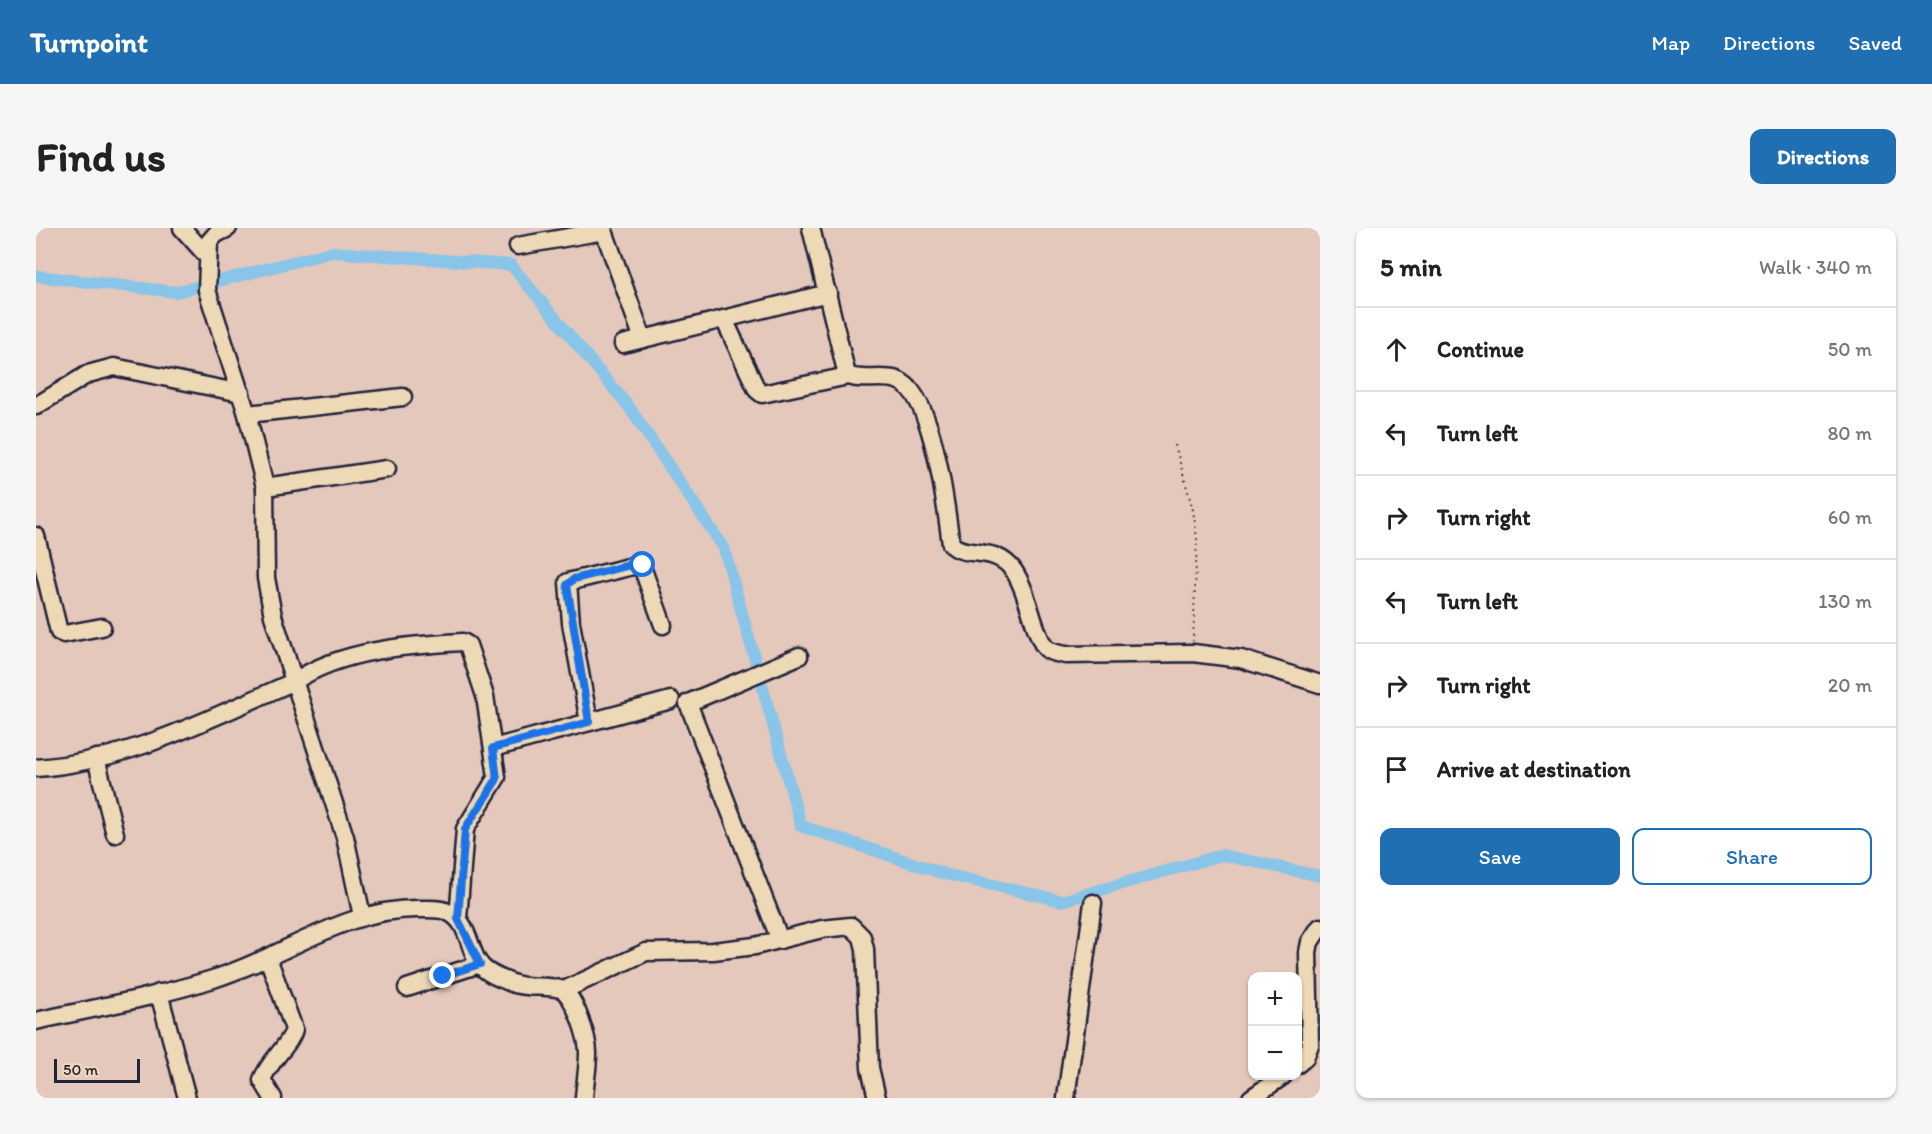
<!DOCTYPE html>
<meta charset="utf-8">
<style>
:root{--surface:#fff;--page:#f6f6f6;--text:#222;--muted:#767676;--line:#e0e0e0;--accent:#1f6fb2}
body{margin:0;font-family:Itim,sans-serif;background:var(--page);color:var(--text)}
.controls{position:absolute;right:18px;bottom:18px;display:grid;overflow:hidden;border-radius:12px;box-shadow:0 2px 4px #0004}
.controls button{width:54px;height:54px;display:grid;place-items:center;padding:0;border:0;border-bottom:2px solid var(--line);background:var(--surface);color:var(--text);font:30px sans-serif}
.scale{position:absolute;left:18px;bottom:15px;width:86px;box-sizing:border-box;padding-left:6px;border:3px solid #22223b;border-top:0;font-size:16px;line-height:21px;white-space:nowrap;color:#22223b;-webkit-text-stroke:4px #eed9b7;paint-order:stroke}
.stop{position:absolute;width:18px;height:18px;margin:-14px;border:4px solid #1a73e8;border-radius:50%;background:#fff}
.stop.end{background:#1a73e8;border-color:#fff;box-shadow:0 2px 6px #0008}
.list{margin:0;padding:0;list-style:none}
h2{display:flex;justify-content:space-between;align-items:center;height:78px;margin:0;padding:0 24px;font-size:26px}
h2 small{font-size:20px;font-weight:400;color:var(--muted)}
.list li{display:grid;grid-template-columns:39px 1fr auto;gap:18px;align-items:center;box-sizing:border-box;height:84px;padding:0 24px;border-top:2px solid var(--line)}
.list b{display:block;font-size:22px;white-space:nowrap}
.list em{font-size:20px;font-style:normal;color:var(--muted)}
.actions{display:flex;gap:12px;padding:18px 24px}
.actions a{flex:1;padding:14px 0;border:2px solid var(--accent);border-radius:12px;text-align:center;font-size:21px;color:var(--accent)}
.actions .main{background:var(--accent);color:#fff}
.icon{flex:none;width:33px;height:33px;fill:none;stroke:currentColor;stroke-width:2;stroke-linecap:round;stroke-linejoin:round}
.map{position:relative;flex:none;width:1284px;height:870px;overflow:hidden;border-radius:12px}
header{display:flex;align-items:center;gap:36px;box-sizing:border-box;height:84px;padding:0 30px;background:var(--accent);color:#fff}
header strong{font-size:28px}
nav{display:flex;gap:33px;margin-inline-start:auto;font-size:21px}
.intro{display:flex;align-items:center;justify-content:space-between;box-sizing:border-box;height:144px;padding:0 36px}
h1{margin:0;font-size:42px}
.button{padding:15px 27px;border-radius:12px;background:var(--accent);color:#fff;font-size:21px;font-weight:700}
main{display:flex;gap:36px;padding:0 36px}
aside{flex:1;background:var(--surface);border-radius:12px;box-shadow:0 2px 4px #0004}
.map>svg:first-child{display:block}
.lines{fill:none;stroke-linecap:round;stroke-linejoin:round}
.canal{stroke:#88c5e8;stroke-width:12}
.minor-casing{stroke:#22223b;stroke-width:21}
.path{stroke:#22223b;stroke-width:2;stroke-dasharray:1.5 4.5;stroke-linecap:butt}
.minor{stroke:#eed9b7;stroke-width:16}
.route{stroke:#1a73e8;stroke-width:8}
</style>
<header>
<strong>Turnpoint</strong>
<nav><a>Map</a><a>Directions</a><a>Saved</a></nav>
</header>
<div class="intro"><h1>Find us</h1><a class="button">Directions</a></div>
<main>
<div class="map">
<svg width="1284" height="870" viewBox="0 0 1284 870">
<rect width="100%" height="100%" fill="#e4c8bc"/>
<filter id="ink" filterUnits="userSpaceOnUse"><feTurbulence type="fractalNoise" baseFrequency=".0167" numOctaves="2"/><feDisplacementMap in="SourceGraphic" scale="12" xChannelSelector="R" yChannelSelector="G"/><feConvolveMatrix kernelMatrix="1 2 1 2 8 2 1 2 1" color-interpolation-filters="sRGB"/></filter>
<g filter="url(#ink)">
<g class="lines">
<!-- canal -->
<polyline class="canal" points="0,48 140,64 296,24 475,37 593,179 688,320 765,598 909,646 1026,673 1186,627 1284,648"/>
<!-- minor casing -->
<g class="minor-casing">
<g id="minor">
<polyline points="146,0 172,29"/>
<polyline points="192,0 180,6 173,14 171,62 211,186 229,259 230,350 237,388 309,609 326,688"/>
<path d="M775 0 811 147C825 154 845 147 861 152 898 164 910 282 915 316 929 331 959 316 978 343 993 366 996 399 1008 418 1013 425 1022 425 1029 427L1157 425 1205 431 1284 456"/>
<polyline points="482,18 568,3 607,111"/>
<polyline points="688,91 721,162 726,166 812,148"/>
<polyline points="587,116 792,65"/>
<polyline points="0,178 52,146 78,139 205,165"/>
<polyline points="211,186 367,169"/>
<polyline points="229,259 351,241"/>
<polyline points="0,308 23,404 28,406 66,399"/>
<polyline points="553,494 535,395 532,354 605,336 627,397"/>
<polyline points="457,520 635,472"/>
<polyline points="60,530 79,606"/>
<path d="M0 540C91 534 177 489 259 453 305 422 372 417 427 414L432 417 449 468 461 549 429 601 422 691"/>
<polyline points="744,712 652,475 763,428"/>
<path d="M232 730 258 801C255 816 232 834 226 852L237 870"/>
<polyline points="371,760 444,736"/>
<polyline points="528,762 610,724 677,723 719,718 786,701 815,698 826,709 829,721 834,840 841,870"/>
<polyline points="123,765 151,870"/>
<path d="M0 793C59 780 119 769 177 751 247 730 308 679 385 681 394 681 404 680 412 684 433 693 432 721 444 737 451 745 461 749 471 753 489 762 506 756 524 761 538 764 552 811 552 825 552 840 549 855 548 870"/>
<polyline points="1262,836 1269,830 1274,817 1272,724 1274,714 1284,699"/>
<polyline points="1030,870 1057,675"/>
<polyline points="1215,870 1247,848"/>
</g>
</g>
<!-- path -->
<polyline class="path" points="1139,217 1157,282 1161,310 1157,413"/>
<!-- minor -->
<use href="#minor" class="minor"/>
</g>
</g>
<g class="lines" filter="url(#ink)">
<!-- route -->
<polyline class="route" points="407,748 444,736 422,691 429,601 461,551 457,520 553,494 531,357 538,351 602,335 607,337"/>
</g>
</svg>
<div class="controls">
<button>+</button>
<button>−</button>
</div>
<div class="scale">50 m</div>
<div class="stop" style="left:607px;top:337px"></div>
<div class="stop end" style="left:407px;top:748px"></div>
</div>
<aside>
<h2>5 min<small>Walk · 340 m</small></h2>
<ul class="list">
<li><svg class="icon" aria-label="ahead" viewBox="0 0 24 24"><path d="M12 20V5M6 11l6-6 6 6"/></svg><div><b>Continue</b></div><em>50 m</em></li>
<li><svg class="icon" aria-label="left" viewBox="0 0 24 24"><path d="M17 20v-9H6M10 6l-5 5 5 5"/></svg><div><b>Turn left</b></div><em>80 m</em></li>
<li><svg class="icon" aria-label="right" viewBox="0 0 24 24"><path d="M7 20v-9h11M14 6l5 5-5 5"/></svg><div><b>Turn right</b></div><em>60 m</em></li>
<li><svg class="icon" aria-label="left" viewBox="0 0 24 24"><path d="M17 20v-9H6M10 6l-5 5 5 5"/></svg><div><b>Turn left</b></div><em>130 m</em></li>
<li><svg class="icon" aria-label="right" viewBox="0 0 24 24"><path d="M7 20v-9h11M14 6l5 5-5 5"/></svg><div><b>Turn right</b></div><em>20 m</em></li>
<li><svg class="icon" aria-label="arrive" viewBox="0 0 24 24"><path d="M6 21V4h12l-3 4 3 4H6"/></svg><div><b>Arrive at destination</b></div></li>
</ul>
<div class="actions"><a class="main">Save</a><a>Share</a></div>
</aside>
</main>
